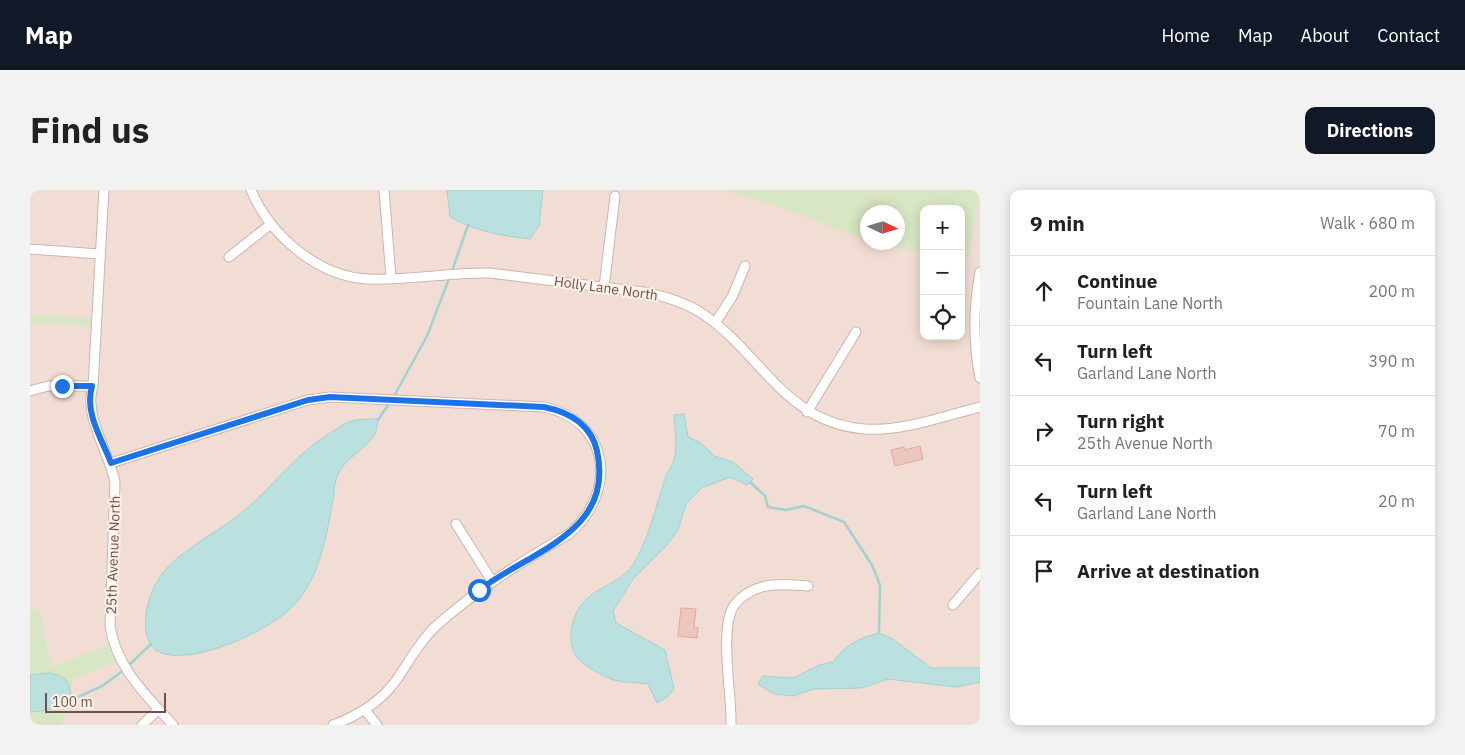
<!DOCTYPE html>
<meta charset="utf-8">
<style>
:root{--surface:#fff;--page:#f2f2f2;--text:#202124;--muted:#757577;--line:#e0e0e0;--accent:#111827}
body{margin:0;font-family:"IBM Plex Sans",sans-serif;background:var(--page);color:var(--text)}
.controls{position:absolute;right:15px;top:15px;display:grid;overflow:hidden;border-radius:10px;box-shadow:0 2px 12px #0003}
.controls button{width:45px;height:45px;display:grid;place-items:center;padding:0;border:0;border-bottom:1px solid var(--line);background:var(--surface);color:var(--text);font:25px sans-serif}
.compass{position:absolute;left:830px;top:15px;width:45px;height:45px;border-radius:50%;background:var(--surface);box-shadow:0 2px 12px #0003;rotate:94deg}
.scale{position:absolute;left:15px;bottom:12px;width:121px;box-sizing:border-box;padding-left:5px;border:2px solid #70514c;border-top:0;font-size:14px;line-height:18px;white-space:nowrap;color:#70514c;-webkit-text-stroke:4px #fdf1e9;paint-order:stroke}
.stop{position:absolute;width:15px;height:15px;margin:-11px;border:4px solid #1a73e8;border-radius:50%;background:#fff}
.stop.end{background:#1a73e8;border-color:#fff;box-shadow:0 1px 5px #0008}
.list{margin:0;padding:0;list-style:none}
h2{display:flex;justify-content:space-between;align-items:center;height:65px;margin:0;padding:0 20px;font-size:21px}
h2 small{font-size:16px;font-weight:400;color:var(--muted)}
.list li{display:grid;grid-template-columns:32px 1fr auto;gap:15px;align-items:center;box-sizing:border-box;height:70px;padding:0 20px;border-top:1px solid var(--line)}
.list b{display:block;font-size:19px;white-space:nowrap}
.list p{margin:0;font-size:16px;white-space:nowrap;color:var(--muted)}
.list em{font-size:16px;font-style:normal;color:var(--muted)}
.icon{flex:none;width:28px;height:28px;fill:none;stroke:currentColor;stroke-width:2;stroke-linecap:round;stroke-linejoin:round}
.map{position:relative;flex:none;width:950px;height:535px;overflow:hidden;border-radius:10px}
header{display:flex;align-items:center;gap:30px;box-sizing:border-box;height:70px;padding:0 25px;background:var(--accent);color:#fff}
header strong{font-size:24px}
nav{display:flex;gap:28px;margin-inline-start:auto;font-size:18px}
.intro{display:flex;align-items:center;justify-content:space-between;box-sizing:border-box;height:120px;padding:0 30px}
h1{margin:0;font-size:35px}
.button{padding:12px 22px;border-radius:10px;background:var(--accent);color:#fff;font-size:18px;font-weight:700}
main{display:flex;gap:30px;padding:0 30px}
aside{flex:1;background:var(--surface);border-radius:10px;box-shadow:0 2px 12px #0003}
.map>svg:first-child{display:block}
.residential{fill:#f1ddd3;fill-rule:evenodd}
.green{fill:#d9e6c3}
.water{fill:#bae1df;stroke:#a1d2d0}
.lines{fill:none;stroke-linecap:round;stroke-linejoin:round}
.stream{stroke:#a1d2d0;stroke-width:2.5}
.building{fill:#edc7be;stroke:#deaa9f}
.street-casing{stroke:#ccb5ae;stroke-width:11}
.street{stroke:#fff;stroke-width:9}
.route{stroke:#1a73e8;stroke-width:6}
.labels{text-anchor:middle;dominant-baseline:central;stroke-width:4;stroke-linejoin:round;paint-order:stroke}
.street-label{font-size:14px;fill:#70514c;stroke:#fdf1e9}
</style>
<header>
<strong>Map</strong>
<nav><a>Home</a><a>Map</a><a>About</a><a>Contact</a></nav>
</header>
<div class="intro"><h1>Find us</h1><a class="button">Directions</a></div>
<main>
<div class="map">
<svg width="950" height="535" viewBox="0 0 950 535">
<rect width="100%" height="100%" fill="#faece3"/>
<!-- residential -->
<path class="residential" d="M0 0H950V535H32L43 490 85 472 78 455 21 477 10 421H0V133L60 136 61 128 0 125ZM894 19H931V146H894ZM838 22H868V52H838Z"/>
<!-- green -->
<g class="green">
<polygon points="693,0 941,0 949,6 938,68 931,67 931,19 894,19 894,62 842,53 868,52 868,22 838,22 837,51 747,16"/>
<polygon points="0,125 61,128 61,136 0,133"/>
<polygon points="0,421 10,421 21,477 78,455 85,472 43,490 32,535 0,535"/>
</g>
<!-- water -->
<g class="water">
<path d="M417 0H513L509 36 500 49C472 46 445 41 420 27Z"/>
<path d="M654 224 658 247 671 253 684 266 703 272 723 289 717 295 700 287 672 298 656 314 648 340 636 356 603 389 583 421 586 433 635 460 644 499 637 507 627 513 618 494C607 492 591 493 581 489 571 485 552 475 546 466 537 452 541 428 551 415 563 399 583 395 597 382 615 365 628 308 637 283 650 268 645 244 644 225Z"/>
<path d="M348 229C347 233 347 240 345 244 337 258 317 267 309 282 304 290 304 306 302 315 296 349 289 386 266 413 244 439 163 477 129 462 120 459 118 449 116 441 113 426 120 403 128 390 143 363 191 341 215 320 247 292 267 262 305 240 310 237 316 232 322 231 330 229 339 229 348 229Z"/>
<path d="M849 443 863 449 901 478H950V492L926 497 858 489 832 498 783 499 764 506 744 504 728 494 733 486 763 488 789 475 803 472C815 455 829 448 849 443Z"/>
<path d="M19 483C35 486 40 490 41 506 29 518 17 521 0 522V485Z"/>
</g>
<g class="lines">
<!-- stream -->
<g class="stream">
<polyline points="422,81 438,35"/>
<polyline points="363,208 397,146 420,86"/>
<polyline points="348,230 360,212"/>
<polyline points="720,292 735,306 738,317 756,320 774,316 814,332 842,375 850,395 849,443"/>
<polyline points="98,476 121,454"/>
<polyline points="33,514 72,496 94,480"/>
</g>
</g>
<!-- building -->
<g class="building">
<polygon points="890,256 893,269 865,276 861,260 874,257 875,260"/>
<polygon points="651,418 666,419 664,437 668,438 667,448 648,446"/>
</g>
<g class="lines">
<!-- street casing -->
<g class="street-casing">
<g id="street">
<path d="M74 0 63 196C53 225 79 262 85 292L80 436C86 477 116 505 143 535"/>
<path d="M221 0C240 45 287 86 337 89 378 91 419 82 460 83L613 102C634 106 655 112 673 124 732 164 754 232 834 239 872 242 913 226 950 217"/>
<polyline points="354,0 361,88"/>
<polyline points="0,59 69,64"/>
<polyline points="199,67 241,34"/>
<path d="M950 82C943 118 943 152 950 188"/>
<polyline points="574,97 585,6"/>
<polyline points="685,133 702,107 715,76"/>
<polyline points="0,201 18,196 63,196"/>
<polyline points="777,222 826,142"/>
<path d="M81 273 278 210 300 207 514 217C582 232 587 303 539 344 491 372 446 400 405 437 389 452 379 472 367 489 352 511 327 526 303 535"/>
<polyline points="426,334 462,391"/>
<polyline points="923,415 950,383"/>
<polyline points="335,520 347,535"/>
<polyline points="112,535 129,519"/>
<path d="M701 535C702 506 690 444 702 419 708 408 720 400 732 397 746 393 763 395 778 396"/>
</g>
</g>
<!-- street -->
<use href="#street" class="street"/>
</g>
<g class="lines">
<!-- route -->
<path class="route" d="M32 196H62C54 223 72 249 81 273L278 210 300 207 514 217C539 222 561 234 567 261 585 342 501 361 449 400"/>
</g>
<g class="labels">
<!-- street labels -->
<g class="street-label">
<text transform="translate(576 98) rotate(8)">Holly Lane North</text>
<text transform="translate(83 365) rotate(-88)">25th Avenue North</text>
</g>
</g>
</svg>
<div class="controls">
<button>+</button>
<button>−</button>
<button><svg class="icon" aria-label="locate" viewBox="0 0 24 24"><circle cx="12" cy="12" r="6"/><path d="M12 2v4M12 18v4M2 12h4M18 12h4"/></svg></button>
</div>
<svg class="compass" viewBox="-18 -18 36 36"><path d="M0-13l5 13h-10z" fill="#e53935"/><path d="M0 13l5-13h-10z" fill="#757577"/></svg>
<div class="scale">100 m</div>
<div class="stop" style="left:449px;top:400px"></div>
<div class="stop end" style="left:32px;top:196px"></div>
</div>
<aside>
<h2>9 min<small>Walk · 680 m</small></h2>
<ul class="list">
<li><svg class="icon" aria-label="ahead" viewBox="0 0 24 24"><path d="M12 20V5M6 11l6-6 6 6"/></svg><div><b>Continue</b><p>Fountain Lane North</p></div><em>200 m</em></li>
<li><svg class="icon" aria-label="left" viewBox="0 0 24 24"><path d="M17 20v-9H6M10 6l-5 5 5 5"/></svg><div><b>Turn left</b><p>Garland Lane North</p></div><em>390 m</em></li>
<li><svg class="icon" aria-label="right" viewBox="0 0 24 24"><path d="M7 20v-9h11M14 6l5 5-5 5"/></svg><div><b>Turn right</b><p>25th Avenue North</p></div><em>70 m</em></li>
<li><svg class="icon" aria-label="left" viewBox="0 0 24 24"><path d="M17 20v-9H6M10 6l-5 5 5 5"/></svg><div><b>Turn left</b><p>Garland Lane North</p></div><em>20 m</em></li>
<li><svg class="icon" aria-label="arrive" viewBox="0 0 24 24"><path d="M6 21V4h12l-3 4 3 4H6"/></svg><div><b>Arrive at destination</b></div></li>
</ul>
</aside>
</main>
